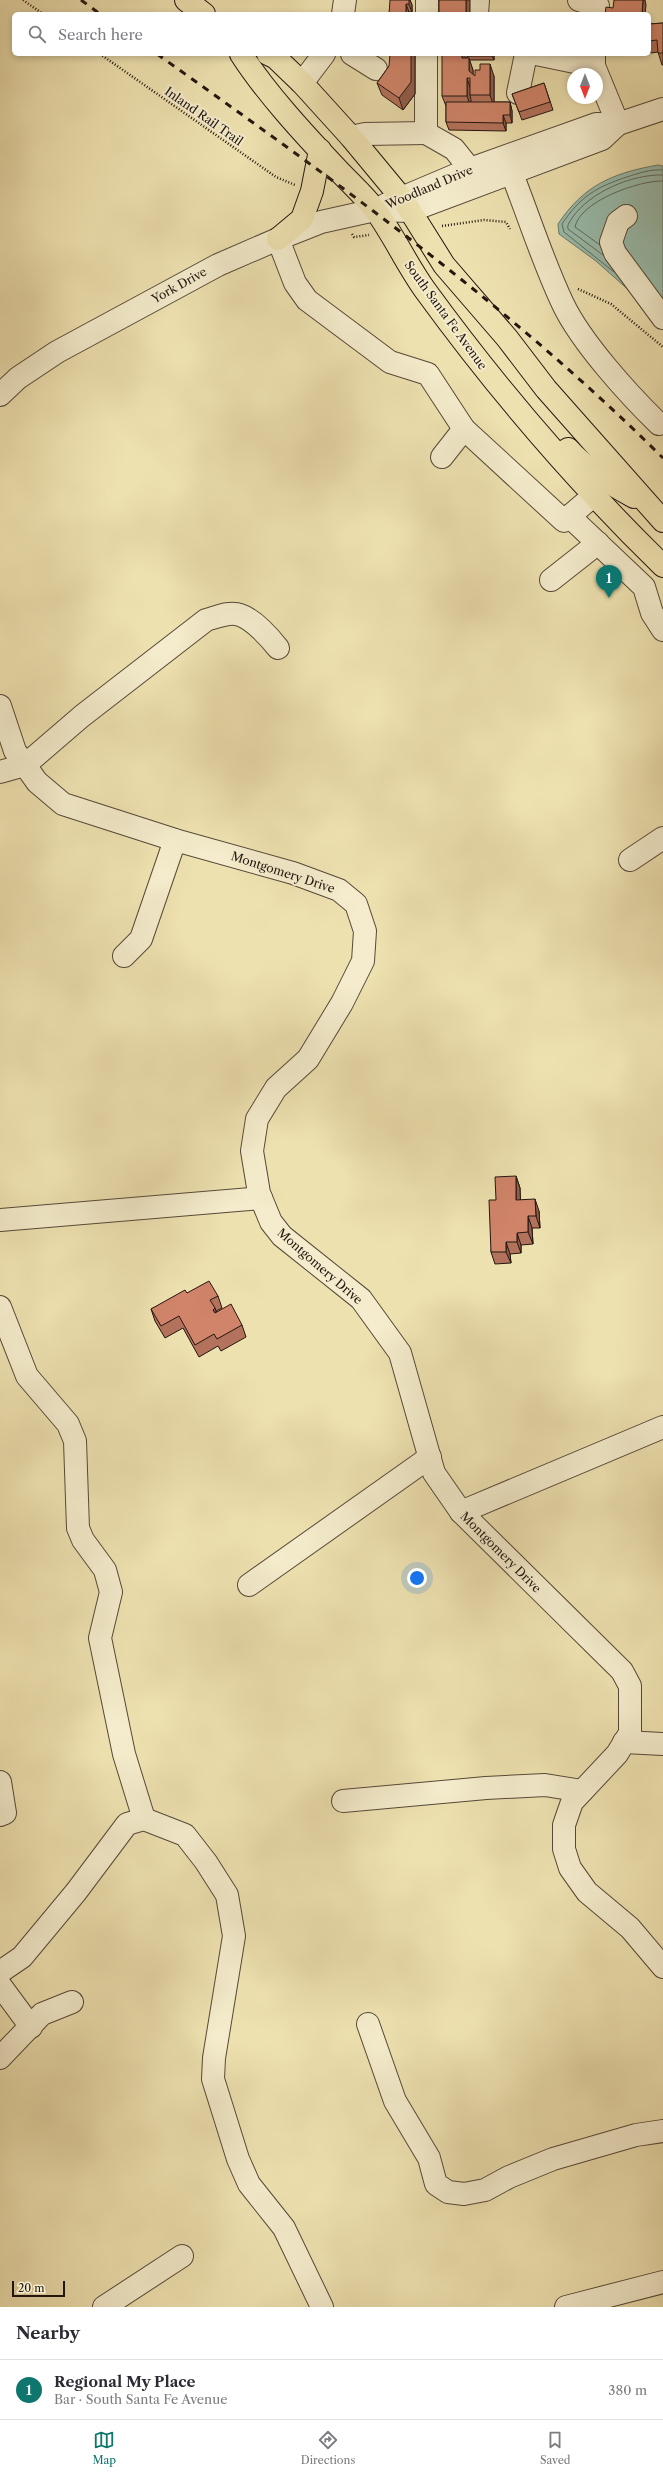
<!DOCTYPE html>
<meta charset="utf-8">
<style>
:root{--surface:#fff;--page:#f2f2f3;--text:#2b2b33;--muted:#7c7c81;--line:#e1e1e2;--accent:#0f766e}
body{margin:0;font-family:"Libre Caslon Text",serif;background:var(--page);color:var(--text)}
.compass{position:absolute;left:567px;top:68px;width:36px;height:36px;border-radius:50%;background:var(--surface);box-shadow:0 2px 6px #0003;rotate:180deg}
.scale{position:absolute;left:12px;bottom:10px;width:53px;box-sizing:border-box;padding-left:4px;border:2px solid #231610;border-top:0;font-size:11px;line-height:14px;white-space:nowrap;color:#231610;-webkit-text-stroke:3px #f4eccc;paint-order:stroke}
.you{position:absolute;left:417px;top:1578px;width:14px;height:14px;margin:-10px;border:3px solid #fff;border-radius:50%;background:#1a73e8;box-shadow:0 0 0 6px #1a73e833}
.badge{display:grid;place-items:center;width:26px;height:26px;border-radius:50%;background:var(--accent);color:#fff;font-size:13px;font-weight:700}
.pin{position:absolute;translate:-50% -33px;filter:drop-shadow(0 1px 2px #0008)}
.pin::after{content:'';position:absolute;top:21px;width:14px;height:12px;background:inherit;clip-path:polygon(0 0,100% 0,50% 100%)}
.list{margin:0;padding:0;list-style:none}
h2{display:flex;justify-content:space-between;align-items:center;height:52px;margin:0;padding:0 16px;font-size:17px}
h2 small{font-size:13px;font-weight:400;color:var(--muted)}
.list li{display:grid;grid-template-columns:26px 1fr auto;gap:12px;align-items:center;box-sizing:border-box;height:60px;padding:0 16px;border-top:1px solid var(--line)}
.list b{display:block;font-size:15px;white-space:nowrap}
.list p{margin:0;font-size:13px;white-space:nowrap;color:var(--muted)}
.list em{font-size:13px;font-style:normal;color:var(--muted)}
.icon{flex:none;width:22px;height:22px;fill:none;stroke:currentColor;stroke-width:2;stroke-linecap:round;stroke-linejoin:round}
.map{position:relative;flex:none;width:663px;height:2307px;overflow:hidden}
.search{position:absolute;background:var(--surface);box-shadow:0 2px 6px #0003;left:12px;right:12px;top:12px;height:44px;display:flex;align-items:center;gap:10px;box-sizing:border-box;padding:0 14px;border-radius:6px;color:var(--muted);font-size:15px}
.sheet{height:112px;background:var(--surface)}
nav{display:flex;justify-content:space-around;align-items:center;box-sizing:border-box;height:56px;border-top:1px solid var(--line);background:var(--surface);font-size:11px;color:var(--muted)}
nav a{display:grid;justify-items:center;gap:2px}
nav .on{color:var(--accent)}
.map>svg:first-child{display:block}
.water{fill:#99bdad;stroke:#6a7a6e}
.lines{fill:none;stroke-linecap:round;stroke-linejoin:round}
.shore{stroke:#5e6a5e;stroke-width:1}
.minor-casing{stroke:#564938;stroke-width:24}
.major-casing{stroke:#231610;stroke-width:24}
.path{stroke:#231610;stroke-width:2.5;stroke-dasharray:1 2;stroke-linecap:butt}
.minor{stroke:#f4eccc;stroke-width:22}
.major{stroke:#eee1b0;stroke-width:22}
.rail{stroke:#231610;stroke-width:3;stroke-dasharray:7 7;stroke-linecap:butt}
.wall{fill:#b3725b;stroke:#231610}
.shaded-wall{fill:#925c4a;stroke:#231610}
.building{fill:#d0846a;stroke:#231610}
.labels{text-anchor:middle;dominant-baseline:central;stroke-width:4;stroke-linejoin:round;paint-order:stroke}
.street-label{font-size:12px;fill:#231610;stroke:#f4eccc}
</style>
<div class="map">
<svg width="663" height="2307" viewBox="0 0 663 2307">
<rect width="100%" height="100%" fill="#eee1b0"/>
<filter id="stains"><feTurbulence type="fractalNoise" baseFrequency=".005" numOctaves="4"/><feColorMatrix values="0 0 0 0 .2 0 0 0 0 .09 0 0 0 0 .02 0 0 0 .5 -.17"/></filter>
<radialGradient id="worn" r=".72"><stop offset=".6" stop-color="#630" stop-opacity="0"/><stop offset="1" stop-color="#630" stop-opacity=".3"/></radialGradient>
<!-- water -->
<path class="water" d="M658 165 663 166V312L650 309 596 261 559 234 558 224C584 185 613 173 658 165Z"/>
<g class="lines">
<!-- shore -->
<g class="shore">
<path d="M600 245 575 227C580 201 640 180 663 181"/>
<path d="M603 255 568 229C567 224 570 222 572 218 590 192 632 174 663 175"/>
<path d="M614 272 564 232 562 224C580 197 596 187 627 177 639 173 651 169 663 170"/>
</g>
<!-- minor casing -->
<g class="minor-casing">
<g id="minor">
<polyline points="579,0 598,6 597,14"/>
<polyline points="343,14 345,0"/>
<polyline points="427,14 427,0"/>
<polyline points="477,14 478,0"/>
<polyline points="352,54 376,69"/>
<polyline points="536,54 594,66"/>
<polyline points="594,54 594,66 618,124"/>
<polyline points="302,83 324,54"/>
<polyline points="518,93 526,54"/>
<polyline points="426,133 454,149 470,169"/>
<polyline points="351,137 365,134 426,133 426,54"/>
<path d="M512 174C529 217 543 262 563 304 581 342 629 395 659 424"/>
<polyline points="385,205 470,169 596,124 618,124 663,109"/>
<polyline points="626,216 618,222 611,242 615,253 663,318"/>
<polyline points="278,239 295,283 307,300 390,362 428,374 464,429"/>
<polyline points="0,395 18,378 57,352 218,265 278,239 321,222 375,210 410,211 602,139 618,124"/>
<polyline points="442,457 464,429 564,521 593,496"/>
<polyline points="569,516 644,587 652,613 663,630"/>
<polyline points="551,580 598,543"/>
<polyline points="0,706 15,751 37,782 63,804 175,840 293,873 339,890 356,904 365,931 363,961 342,1003 308,1059 276,1088 257,1119 252,1151 259,1193 271,1222 282,1236 361,1299 400,1353 434,1473 461,1512 622,1671 630,1686 630,1733 617,1754 572,1802 564,1825 564,1849 570,1868 587,1892 630,1928 663,1967"/>
<path d="M0 772 25 765 82 716 206 620C217 617 230 611 240 615 253 619 270 638 278 648"/>
<polyline points="630,860 663,838"/>
<polyline points="124,956 141,939 175,840"/>
<polyline points="0,1220 261,1198"/>
<polyline points="0,1307 27,1376 68,1424 75,1441 78,1528 83,1540 105,1570 111,1592 100,1638 124,1754 144,1819"/>
<polyline points="461,1512 663,1427"/>
<polyline points="249,1585 430,1457"/>
<polyline points="624,1742 663,1744"/>
<polyline points="0,1782 5,1813 0,1815"/>
<polyline points="343,1801 486,1788 545,1785 582,1791"/>
<polyline points="0,1972 22,1957 76,1892 127,1824 144,1819 185,1835 206,1862 227,1895 234,1936 214,2058 213,2079 238,2159 249,2184 284,2228 322,2307"/>
<polyline points="0,1985 31,2027"/>
<polyline points="368,2024 395,2101 429,2158 436,2184 448,2192 464,2194 485,2190 509,2177 553,2159 636,2135 663,2131"/>
<polyline points="0,2058 42,2014 72,2002"/>
<polyline points="104,2307 182,2256"/>
<polyline points="566,2307 663,2282"/>
</g>
</g>
<!-- major casing -->
<g class="major-casing">
<g id="major">
<polyline points="186,0 204,14"/>
<path d="M241 54C266 93 305 135 337 169 350 183 365 196 376 211 394 236 407 265 425 290 497 389 576 481 663 566"/>
<polyline points="268,54 276,58 302,83 351,137 404,201 444,265 507,338 546,389 663,521"/>
<polyline points="278,239 302,219 312,191 320,150"/>
<path d="M568 449C587 470 609 483 634 497"/>
</g>
</g>
<!-- path -->
<g class="path">
<polyline points="23,0 43,14"/>
<polyline points="100,54 276,177 295,185"/>
<polyline points="442,226 484,220 506,222 510,229"/>
<polyline points="352,234 354,237 369,235"/>
<polyline points="578,289 611,304 663,347"/>
</g>
<!-- minor -->
<use href="#minor" class="minor"/>
<!-- major -->
<use href="#major" class="major"/>
<!-- rail -->
<g class="rail">
<polyline points="81,0 100,14"/>
<path d="M157 54C334 180 508 304 663 458"/>
</g>
</g>
<!-- wall -->
<g class="wall">
<polygon points="390,0 410,0 412,5 412,12 409,12"/>
<polygon points="663,23 663,65 662,65 658,52 651,53 649,47 649,24"/>
<polygon points="415,54 415,94 403,110 382,95 377,83 389,66"/>
<polygon points="494,54 494,60 469,60 473,70 473,74 475,76 494,76 494,102 510,102 512,111 512,123 506,123 506,131 449,130 446,122 446,106 442,96 466,58 467,58 467,56"/>
<polygon points="544,83 553,110 522,120 512,94"/>
<polygon points="516,1176 520,1188 520,1200 539,1211 540,1228 532,1228 533,1244 521,1245 521,1253 510,1254 511,1263 495,1264 491,1252 496,1200"/>
<polygon points="187,1293 218,1296 222,1308 216,1311 216,1312 242,1325 246,1337 221,1351 218,1346 199,1357 183,1328 165,1338 155,1321 151,1309"/>
</g>
<!-- shaded-wall -->
<g class="shaded-wall">
<polygon points="407,0 410,0 412,5 412,12"/>
<rect x="466" y="0" width="4" height="14"/>
<polygon points="643,0 645,0 646,5 645,14 642,14"/>
<polygon points="406,4 409,12 409,14 406,14"/>
<polygon points="411,54 415,54 415,94 403,110 399,98"/>
<polygon points="462,54 464,54 466,59 462,58"/>
<polygon points="492,54 494,54 494,60 492,56"/>
<polygon points="469,58 473,70 473,83 469,71"/>
<polygon points="490,64 494,76 494,107 490,95"/>
<polygon points="467,78 471,90 470,95 471,100 471,108 467,96"/>
<polygon points="510,102 512,111 512,123 510,115"/>
<polygon points="503,115 506,123 506,131 503,123"/>
<polygon points="516,1176 520,1188 521,1212 516,1200"/>
<polygon points="535,1199 539,1211 540,1228 536,1216"/>
<polygon points="528,1216 532,1228 533,1244 528,1232"/>
<polygon points="517,1233 521,1245 521,1253 517,1242"/>
<polygon points="506,1242 510,1254 511,1263 506,1252"/>
<polygon points="215,1308 219,1320 213,1310"/>
</g>
<!-- building -->
<g class="building">
<polygon points="390,0 409,0 409,4 406,4 406,14 389,14"/>
<rect x="439" y="0" width="27" height="14"/>
<polygon points="614,0 643,0 642,14 605,14 606,7 613,8"/>
<polygon points="663,23 663,53 658,53 657,40 649,41 649,24"/>
<polygon points="390,54 411,54 411,82 399,98 377,83 389,66"/>
<polygon points="442,54 462,54 462,58 469,58 469,71 475,76 475,70 480,70 480,64 490,64 490,95 470,95 470,78 467,78 467,96 442,96"/>
<rect x="467" y="54" width="25" height="2"/>
<polygon points="544,83 550,102 519,112 512,94"/>
<polygon points="446,102 510,102 510,115 503,115 503,123 446,122"/>
<polygon points="516,1176 516,1200 535,1199 536,1216 528,1216 528,1232 517,1233 517,1242 506,1242 506,1252 491,1252 489,1200 496,1200 495,1177"/>
<polygon points="209,1281 218,1296 210,1300 215,1308 213,1310 215,1313 231,1304 242,1325 217,1339 214,1334 195,1345 179,1316 161,1326 151,1309 185,1290 187,1293"/>
</g>
<g class="labels">
<!-- street labels -->
<g class="street-label">
<text transform="translate(204 116) rotate(35)">Inland Rail Trail</text>
<text transform="translate(429 187) rotate(-23)">Woodland Drive</text>
<text transform="translate(179 285) rotate(-29)">York Drive</text>
<text transform="translate(446 315) rotate(54)">South Santa Fe Avenue</text>
<text transform="translate(283 872) rotate(18)">Montgomery Drive</text>
<text transform="translate(320 1266) rotate(41)">Montgomery Drive</text>
<text transform="translate(501 1552) rotate(45)">Montgomery Drive</text>
</g>
</g>
<rect width="100%" height="100%" filter="url(#stains)"/>
<rect width="100%" height="100%" fill="url(#worn)"/>
</svg>
<svg class="compass" viewBox="-18 -18 36 36"><path d="M0-13l5 13h-10z" fill="#e53935"/><path d="M0 13l5-13h-10z" fill="#7c7c81"/></svg>
<div class="scale">20 m</div>
<div class="you"></div>
<div class="pin badge" style="left:609px;top:598px">1</div>
<div class="search"><svg class="icon" aria-label="search" viewBox="0 0 24 24"><circle cx="10" cy="10" r="6"/><path d="M15 15l6 6"/></svg>Search here</div>
</div>
<section class="sheet">
<h2>Nearby<small></small></h2>
<ul class="list">
<li><span class="badge">1</span><div><b>Regional My Place</b><p>Bar · South Santa Fe Avenue</p></div><em>380 m</em></li>
</ul>
</section>
<nav>
<a class="on"><svg class="icon" aria-label="map" viewBox="0 0 24 24"><path d="M3 6l6-2 6 2 6-2v14l-6 2-6-2-6 2zM9 4v14M15 6v14"/></svg>Map</a>
<a><svg class="icon" aria-label="directions" viewBox="0 0 24 24"><path d="M12 3l9 9-9 9-9-9zM9 14v-3h6M13 9l2 2-2 2"/></svg>Directions</a>
<a><svg class="icon" aria-label="saved" viewBox="0 0 24 24"><path d="M7 4h10v16l-5-4-5 4z"/></svg>Saved</a>
</nav>
